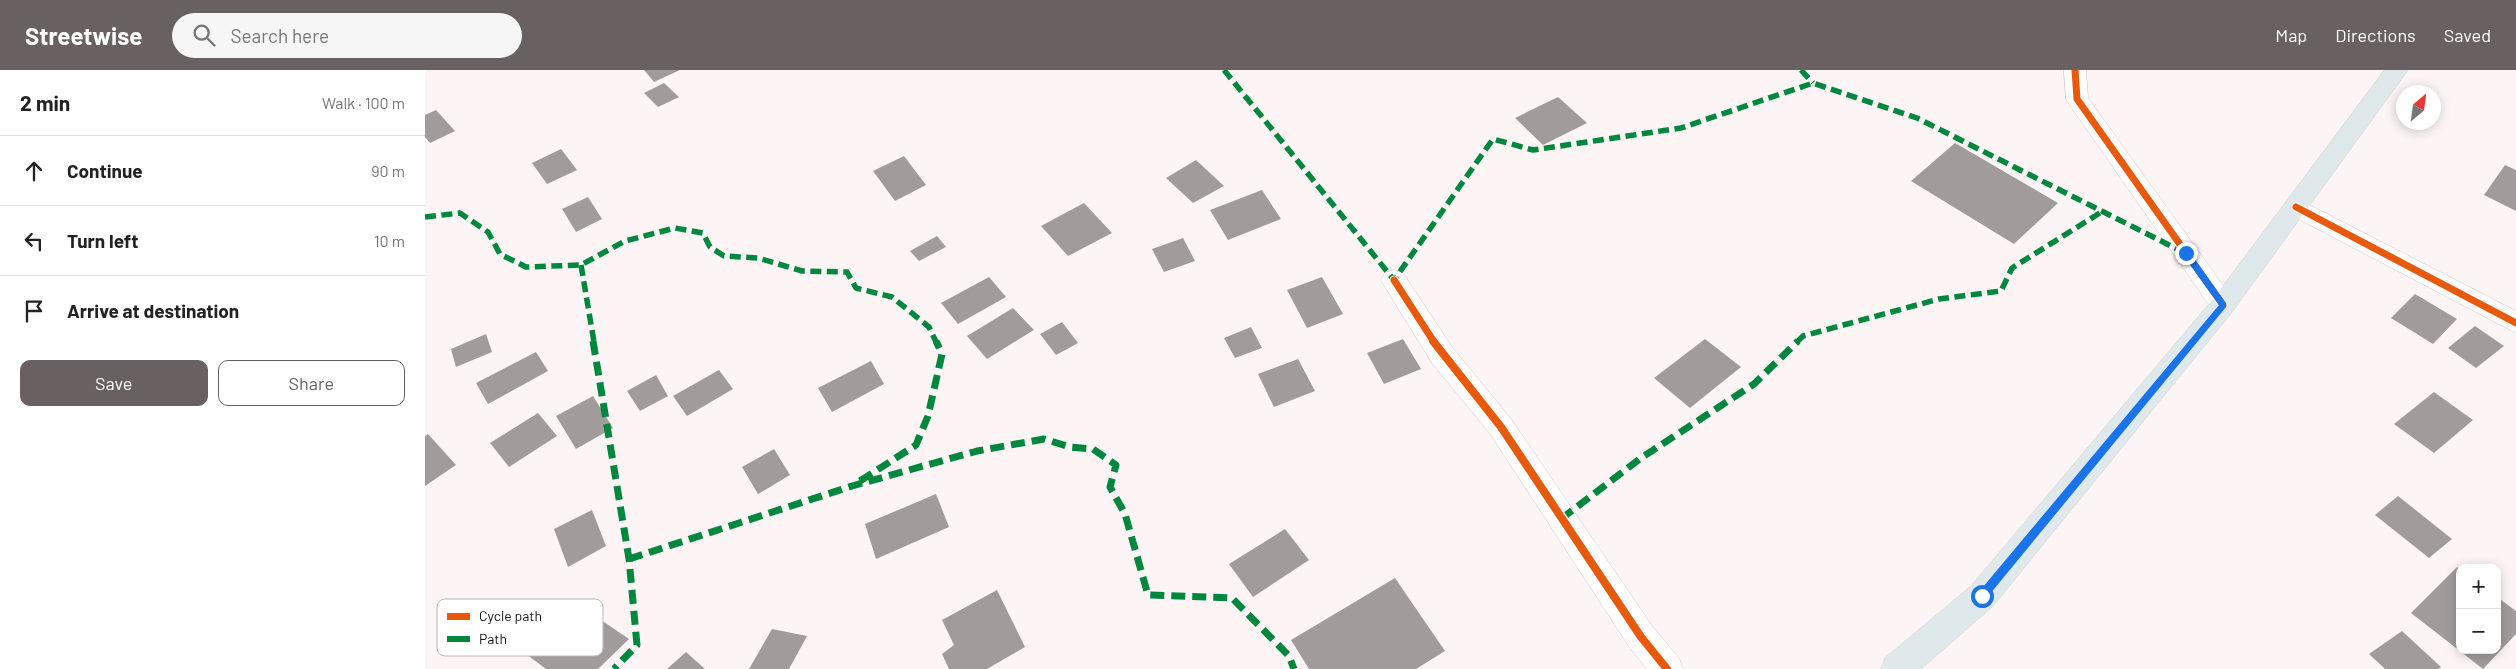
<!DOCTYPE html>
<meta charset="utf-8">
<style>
:root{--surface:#fff;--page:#f6f6f6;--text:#222;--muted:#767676;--line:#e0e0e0;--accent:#686061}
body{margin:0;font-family:Barlow,sans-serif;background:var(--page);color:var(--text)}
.controls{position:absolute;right:15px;bottom:15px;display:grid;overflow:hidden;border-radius:10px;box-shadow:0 2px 12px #0003}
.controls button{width:45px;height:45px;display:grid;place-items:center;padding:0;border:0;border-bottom:1px solid var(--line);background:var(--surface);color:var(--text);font:25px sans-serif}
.compass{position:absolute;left:1971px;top:15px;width:45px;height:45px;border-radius:50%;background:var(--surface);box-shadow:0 2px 12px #0003;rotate:29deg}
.stop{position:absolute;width:15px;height:15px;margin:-11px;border:4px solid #1a73e8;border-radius:50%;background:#fff}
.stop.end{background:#1a73e8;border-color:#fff;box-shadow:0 1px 5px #0008}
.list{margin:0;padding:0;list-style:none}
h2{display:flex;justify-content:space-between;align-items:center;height:65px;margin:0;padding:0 20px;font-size:21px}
h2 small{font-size:16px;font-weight:400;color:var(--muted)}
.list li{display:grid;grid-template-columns:32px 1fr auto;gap:15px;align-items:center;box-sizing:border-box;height:70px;padding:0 20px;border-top:1px solid var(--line)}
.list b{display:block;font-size:19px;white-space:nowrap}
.list em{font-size:16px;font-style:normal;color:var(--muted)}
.actions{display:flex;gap:10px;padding:15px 20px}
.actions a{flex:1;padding:11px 0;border:1px solid var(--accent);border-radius:10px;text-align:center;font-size:18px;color:var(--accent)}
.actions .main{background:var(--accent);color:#fff}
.icon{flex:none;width:28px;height:28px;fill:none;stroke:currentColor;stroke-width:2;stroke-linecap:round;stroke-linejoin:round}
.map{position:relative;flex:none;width:2091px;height:599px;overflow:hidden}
header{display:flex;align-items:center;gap:30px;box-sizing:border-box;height:70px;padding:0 25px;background:var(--accent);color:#fff}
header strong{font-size:24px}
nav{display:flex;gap:28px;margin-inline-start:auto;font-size:18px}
.search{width:350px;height:45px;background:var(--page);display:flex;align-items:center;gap:12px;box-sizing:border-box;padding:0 18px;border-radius:28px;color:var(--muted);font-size:19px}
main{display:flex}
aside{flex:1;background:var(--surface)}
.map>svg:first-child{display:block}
.building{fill:#a29b9c}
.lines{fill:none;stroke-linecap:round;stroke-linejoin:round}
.minor-casing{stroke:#d0c9ca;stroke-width:1}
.primary-casing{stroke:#d5d0d0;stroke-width:1}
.minor{fill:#fffdfe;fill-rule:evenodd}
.primary{fill:#dfe8ea;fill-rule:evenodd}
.quiet-far1{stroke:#00873e;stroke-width:5.5;stroke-dasharray:11 5.5;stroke-linecap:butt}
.quiet{stroke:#00873e;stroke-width:7;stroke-dasharray:14 7;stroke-linecap:butt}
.cycleway-far1-casing{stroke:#fff;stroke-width:9}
.cycleway-casing{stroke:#fff;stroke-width:11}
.cycleway-far1{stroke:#e8590c;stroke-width:7}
.cycleway{stroke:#e8590c;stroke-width:8}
.route{fill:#1a73e8}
.key{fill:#fff;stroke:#bab8b8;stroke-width:1}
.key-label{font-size:14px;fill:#181112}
</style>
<header>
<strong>Streetwise</strong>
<div class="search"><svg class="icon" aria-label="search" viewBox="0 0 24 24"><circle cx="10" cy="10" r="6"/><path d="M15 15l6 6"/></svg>Search here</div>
<nav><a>Map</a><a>Directions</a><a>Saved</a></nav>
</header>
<main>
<aside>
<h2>2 min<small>Walk · 100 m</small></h2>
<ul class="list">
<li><svg class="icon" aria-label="ahead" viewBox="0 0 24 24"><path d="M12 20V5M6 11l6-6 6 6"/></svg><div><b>Continue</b></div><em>90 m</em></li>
<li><svg class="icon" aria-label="left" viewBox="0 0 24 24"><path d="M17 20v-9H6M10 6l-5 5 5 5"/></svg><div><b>Turn left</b></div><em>10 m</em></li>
<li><svg class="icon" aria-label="arrive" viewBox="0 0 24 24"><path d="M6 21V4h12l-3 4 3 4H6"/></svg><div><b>Arrive at destination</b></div></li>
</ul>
<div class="actions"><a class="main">Save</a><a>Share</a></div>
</aside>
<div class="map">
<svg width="2091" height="599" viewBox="0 0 2091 599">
<rect width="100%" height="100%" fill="#fcf4f5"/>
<!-- building -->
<g class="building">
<polygon points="219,0 255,0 229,12"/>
<polygon points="239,13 254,27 233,37 219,23"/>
<polygon points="1133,27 1162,53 1118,75 1090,48"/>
<polygon points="11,40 30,61 5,73 0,67 0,45"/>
<polygon points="1530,73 1633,133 1589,174 1486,111"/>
<polygon points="136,79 152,100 122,114 107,93"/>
<polygon points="479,86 501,115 470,131 448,101"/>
<polygon points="771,90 799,116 768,133 741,108"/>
<polygon points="2080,95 2091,100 2091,141 2059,125"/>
<polygon points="837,120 856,149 803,170 785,140"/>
<polygon points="163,127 177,149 151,162 137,139"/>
<polygon points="659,133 687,163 643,186 616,156"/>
<polygon points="512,166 521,177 494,191 485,181"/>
<polygon points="758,168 770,191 739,202 727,179"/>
<polygon points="564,207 581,227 533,254 516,233"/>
<polygon points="897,207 918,244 882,258 862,220"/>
<polygon points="1990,224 2032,249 2008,274 1966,248"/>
<polygon points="588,238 609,260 562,289 542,266"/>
<polygon points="637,252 653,273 631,285 615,264"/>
<polygon points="2050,256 2079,276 2051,298 2023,278"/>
<polygon points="826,257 837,278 810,288 799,268"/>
<polygon points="61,264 67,282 31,297 26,279"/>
<polygon points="978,269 996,299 959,314 942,283"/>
<polygon points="1280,269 1316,297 1265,338 1229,308"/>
<polygon points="111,282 123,301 63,334 51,313"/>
<polygon points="873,289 890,321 849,337 833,304"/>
<polygon points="446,291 459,314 407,342 393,318"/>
<polygon points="294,300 308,319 262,346 248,326"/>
<polygon points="231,305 243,326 215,341 202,321"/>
<polygon points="2009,322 2048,350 2009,383 1969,354"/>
<polygon points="168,326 188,358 151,379 131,346"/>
<polygon points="113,343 132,366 84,397 65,373"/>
<polygon points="3,364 31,395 0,416 0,366"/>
<polygon points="349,379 365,405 333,424 317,397"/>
<polygon points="511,424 524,457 451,489 440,454"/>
<polygon points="1973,426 2027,469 2004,488 1950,445"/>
<polygon points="167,440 181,476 143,497 129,459"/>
<polygon points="860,459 884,490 828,527 804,494"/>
<polygon points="2032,497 2035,499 2035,580 2072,580 2072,527 2091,541 2091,564 2058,599 1986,543"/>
<polygon points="970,508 1020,581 991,599 884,599 866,570"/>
<polygon points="572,520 600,577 562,599 524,599 517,584 529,575 517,550"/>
<polygon points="154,535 204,569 173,599 121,599 101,584"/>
<polygon points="347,559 382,566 364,599 324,599"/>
<polygon points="1977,561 2016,597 2013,599 1960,599 1944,584"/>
<polygon points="261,582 280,599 242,599"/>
</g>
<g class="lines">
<!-- minor casing -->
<g class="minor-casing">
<g id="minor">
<polygon points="1639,0 1661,0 1663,28 1807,228 1811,235 1807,242 1798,245 1789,242 1644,34 1641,29"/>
<polygon points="1871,128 2091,241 2091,263 1862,143 1859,137 1862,131"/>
<polygon points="969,200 978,203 1027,277 1086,349 1227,556 1254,588 1258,599 1222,599 1205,578 1066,365 1007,293 960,217 956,210 960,203"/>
</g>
</g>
<!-- primary casing -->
<g class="primary-casing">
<polygon id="primary" points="1960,0 1983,0 1807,242 1568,536 1496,599 1456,599 1460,588 1546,516 1789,228"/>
</g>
<!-- minor -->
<use href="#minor" class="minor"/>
<!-- primary -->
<use href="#primary" class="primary"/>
<!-- quiet-far1 -->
<g class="quiet-far1">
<polyline points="799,0 969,210 1068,69 1108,80 1256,58 1388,13 1492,48 1756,181"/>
<polyline points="1376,0 1388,13"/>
<polyline points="0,147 35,143 63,162 75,184 101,197 156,195 200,171 250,158 278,163 285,177 299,186 333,188 377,201 422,202 431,218 467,227 504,257 511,272"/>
<polyline points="156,195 169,272"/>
<polyline points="1372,272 1378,266 1514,229 1576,221 1587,198 1678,141"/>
</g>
<!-- quiet -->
<g class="quiet">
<polyline points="168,271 204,489 212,575 189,599"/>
<polyline points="435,411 491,375 503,346 517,284 511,271"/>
<polyline points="1136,449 1216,388 1329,314 1373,271"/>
<polyline points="204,489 427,416 552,381 619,369 645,377 668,379 691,395 685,417 700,444 723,525 807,528 864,586 869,599"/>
</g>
<!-- cycleway-far1 casing -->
<g class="cycleway-far1-casing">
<g id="cycleway-far1">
<polyline points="1650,0 1652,29 1798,235"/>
<polyline points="1871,137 2091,253"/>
<polyline points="969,210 1009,272"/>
</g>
</g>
<!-- cycleway casing -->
<g class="cycleway-casing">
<polyline id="cycleway" points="1008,271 1076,357 1216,567 1242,599"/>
</g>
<!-- cycleway-far1 -->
<use href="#cycleway-far1" class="cycleway-far1"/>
<!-- cycleway -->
<use href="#cycleway" class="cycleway"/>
</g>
<!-- route -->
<polygon class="route" points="1758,181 1764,181 1801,233 1801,237 1560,530 1553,530 1553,523 1794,235 1758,185"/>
<!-- legend -->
<rect x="12" y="529" width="166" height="57" rx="8" class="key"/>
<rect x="22" y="543" width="23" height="7" fill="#e8590c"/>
<rect x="22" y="566" width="23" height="6" fill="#00873e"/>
<g class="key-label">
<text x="54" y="551">Cycle path</text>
<text x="54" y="574">Path</text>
</g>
</svg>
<div class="controls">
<button>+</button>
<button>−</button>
</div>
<svg class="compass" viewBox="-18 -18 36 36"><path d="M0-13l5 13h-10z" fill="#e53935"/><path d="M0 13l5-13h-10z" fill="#767676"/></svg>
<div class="stop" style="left:1557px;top:526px"></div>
<div class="stop end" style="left:1761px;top:183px"></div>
</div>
</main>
